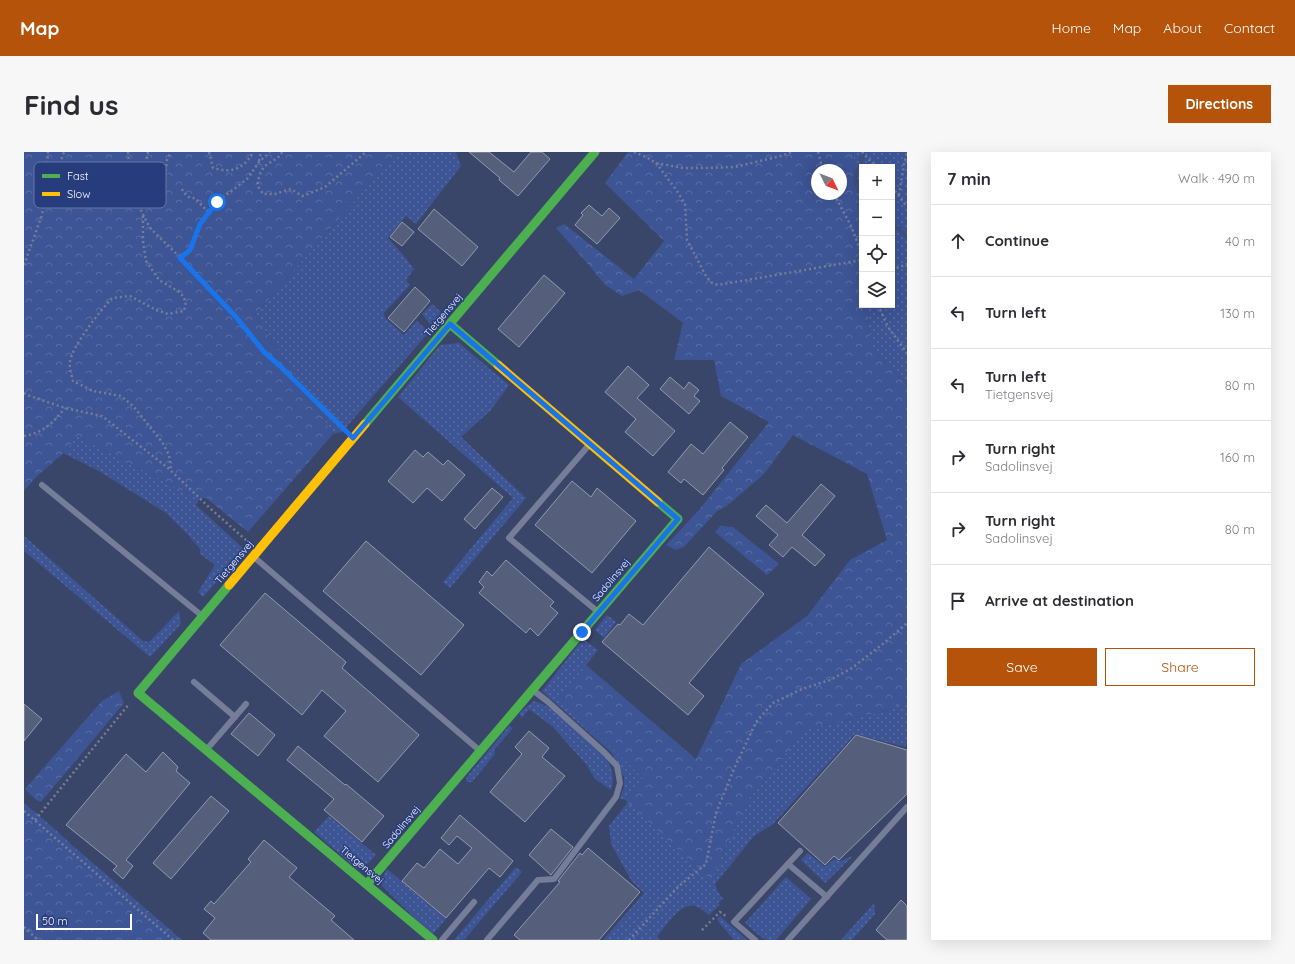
<!DOCTYPE html>
<meta charset="utf-8">
<style>
:root{--surface:#fff;--page:#f7f7f7;--text:#2b2b33;--muted:#7c7c81;--line:#e1e1e2;--accent:#b45309}
body{margin:0;font-family:Quicksand,sans-serif;background:var(--page);color:var(--text)}
.controls{position:absolute;right:12px;top:12px;display:grid;overflow:hidden;border-radius:0px;box-shadow:0 4px 16px #0002}
.controls button{width:36px;height:36px;display:grid;place-items:center;padding:0;border:0;border-bottom:1px solid var(--line);background:var(--surface);color:var(--text);font:20px sans-serif}
.compass{position:absolute;left:787px;top:12px;width:36px;height:36px;border-radius:50%;background:var(--surface);box-shadow:0 4px 16px #0002;rotate:132deg}
.scale{position:absolute;left:12px;bottom:10px;width:96px;box-sizing:border-box;padding-left:4px;border:2px solid #fff;border-top:0;font-size:11px;line-height:14px;white-space:nowrap;color:#fff;-webkit-text-stroke:3px #263c7d;paint-order:stroke}
.stop{position:absolute;width:12px;height:12px;margin:-9px;border:3px solid #1a73e8;border-radius:50%;background:#fff}
.stop.end{background:#1a73e8;border-color:#fff;box-shadow:0 1px 4px #0008}
.list{margin:0;padding:0;list-style:none}
h2{display:flex;justify-content:space-between;align-items:center;height:52px;margin:0;padding:0 16px;font-size:17px}
h2 small{font-size:13px;font-weight:400;color:var(--muted)}
.list li{display:grid;grid-template-columns:26px 1fr auto;gap:12px;align-items:center;box-sizing:border-box;height:72px;padding:0 16px;border-top:1px solid var(--line)}
.list b{display:block;font-size:15px;white-space:nowrap}
.list p{margin:0;font-size:13px;white-space:nowrap;color:var(--muted)}
.list em{font-size:13px;font-style:normal;color:var(--muted)}
.actions{display:flex;gap:8px;padding:12px 16px}
.actions a{flex:1;padding:9px 0;border:1px solid var(--accent);border-radius:0px;text-align:center;font-size:14px;color:var(--accent)}
.actions .main{background:var(--accent);color:#fff}
.icon{flex:none;width:22px;height:22px;fill:none;stroke:currentColor;stroke-width:2;stroke-linecap:round;stroke-linejoin:round}
.map{position:relative;flex:none;width:883px;height:788px;overflow:hidden;border-radius:0px}
header{display:flex;align-items:center;gap:24px;box-sizing:border-box;height:56px;padding:0 20px;background:var(--accent);color:#fff}
header strong{font-size:19px}
nav{display:flex;gap:22px;margin-inline-start:auto;font-size:14px}
.intro{display:flex;align-items:center;justify-content:space-between;box-sizing:border-box;height:96px;padding:0 24px}
h1{margin:0;font-size:28px}
.button{padding:10px 18px;border-radius:0px;background:var(--accent);color:#fff;font-size:14px;font-weight:700}
main{display:flex;gap:24px;padding:0 24px}
aside{flex:1;background:var(--surface);border-radius:0px;box-shadow:0 4px 16px #0002}
.map>svg:first-child{display:block}
.grass{fill:url(#grass-dots)}
.forest{fill:url(#forest-crowns);fill-rule:evenodd}
.lines{fill:none;stroke-linecap:round;stroke-linejoin:round}
.stream{stroke:#3f4f7e;stroke-width:4}
.building{fill:#555f7b;stroke:#929aaf}
.path{stroke:#767d98;stroke-width:2.5;stroke-dasharray:2 3;stroke-linecap:butt}
.lane{stroke:#767d98;stroke-width:6}
.fast{stroke:#4caf50;stroke-width:9}
.slow{stroke:#ffc107;stroke-width:9}
.route{stroke:#1a73e8;stroke-width:5}
.labels{text-anchor:middle;dominant-baseline:central;stroke-width:3;stroke-linejoin:round;paint-order:stroke}
.street-label{font-size:10px;fill:#fff;stroke:#263c7d}
.key{fill:#263c7d;stroke:#6776a4;stroke-width:1}
.key-label{font-size:11px;fill:#fff}
</style>
<header>
<strong>Map</strong>
<nav><a>Home</a><a>Map</a><a>About</a><a>Contact</a></nav>
</header>
<div class="intro"><h1>Find us</h1><a class="button">Directions</a></div>
<main>
<div class="map">
<svg width="883" height="788" viewBox="0 0 883 788">
<defs>
<pattern id="grass-dots" width="8" height="8" patternUnits="userSpaceOnUse"><rect width="8" height="8" fill="#3d5495"/><path d="M2 2h.1M6 6h.1" fill="none" stroke="#5a6ea5" stroke-width="1.8" stroke-linecap="round"/></pattern>
<pattern id="forest-crowns" width="20" height="18" patternUnits="userSpaceOnUse"><rect width="20" height="18" fill="#3d5495"/><path d="M2 6a3 3 0 1 1 6 0M12 15a3 3 0 1 1 6 0" fill="none" stroke="#5a6ea5"/></pattern>
</defs>
<rect width="100%" height="100%" fill="#3a4669"/>
<!-- grass -->
<g class="grass">
<polygon points="373,0 432,0 437,14 392,72 382,64 364,86 380,104 390,117 382,128 386,133 360,161 361,166 380,183 393,169 405,180 318,280 309,282 231,163"/>
<polygon points="829,0 883,0 883,233 847,196 843,153 868,153 868,15 838,15 838,98"/>
<polygon points="408,152 420,163 408,175 398,162"/>
<polygon points="435,191 485,233 467,258 437,285 502,346 426,436 419,430 489,346 374,245 416,193"/>
<polygon points="53,284 175,347 172,353 221,398 179,445 174,440 191,413 176,402 176,397 165,384 142,361 75,319 39,301"/>
<polygon points="0,384 119,489 125,490 155,459 157,472 126,505 0,399"/>
<polygon points="583,463 592,470 580,486 571,478"/>
<polygon points="559,487 574,498 537,546 619,626 601,648 596,646 600,635 600,625 588,601 518,539"/>
<path d="M883 547V592L881 595 831 582 749 672 730 684 691 732 694 740 699 747 694 751 696 753 685 763C681 760 678 757 674 755 658 747 642 774 633 785L636 788H579L620 741 607 728 587 692 585 674 604 650 687 727 723 649 781 578 869 557Z"/>
<path d="M510 549C534 555 563 588 582 605 588 616 591 626 587 638L571 627 562 612 528 574 505 557 498 566 495 561Z"/>
<polygon points="485,574 489,576 470,598 471,602 448,630 443,630 442,626"/>
<path d="M305 664 352 703C346 710 342 714 332 716L290 680Z"/>
<polygon points="784,701 801,715 810,707 816,709 829,704 801,731 777,708"/>
<polygon points="492,715 498,720 440,788 430,788"/>
<polygon points="363,717 422,767 408,783 359,735 357,729"/>
<polygon points="762,725 787,747 752,788 741,788 721,771"/>
<polygon points="850,751 851,762 828,788 817,788"/>
<polygon points="696,764 723,788 710,788 693,768"/>
</g>
<!-- forest -->
<g class="forest">
<polygon points="0,0 373,0 231,163 309,282 224,380 182,346 175,347 53,284 43,298 11,326 0,339"/>
<path d="M604 0H829L838 98V153H843L847 196 883 233V547L869 557 781 578 723 649 687 728 601 648 619 626 537 546 562 513 672 607 717 512 783 464 826 408 863 388 843 322 769 283 740 322 704 353 693 359 660 395 652 398 642 393 675 358 745 270 697 244 690 208H650L659 171 615 138 598 144 580 132 563 111 532 76 540 72 610 127 640 89 581 31ZM793 18H817V42H793Z"/>
<polygon points="696,374 709,375 755,412 743,423 691,380"/>
<polygon points="95,539 100,551 17,650 12,648 1,637 78,549"/>
<polygon points="0,651 23,670 48,693 158,788 0,788"/>
</g>
<g class="lines">
<!-- stream -->
<g class="stream">
<polyline points="838,45 831,28 840,0"/>
<polyline points="868,73 875,77 883,85"/>
</g>
</g>
<!-- building -->
<g class="building">
<polygon points="445,0 465,0 490,20 507,0 518,0 526,7 494,44 475,28 476,26"/>
<polygon points="565,53 578,64 585,56 596,66 573,92 551,73 559,63 557,61"/>
<polygon points="410,57 454,95 438,114 394,77"/>
<polygon points="378,70 390,80 378,94 366,85"/>
<polygon points="520,123 541,141 495,195 474,177"/>
<polygon points="391,135 406,149 380,180 364,166"/>
<polygon points="604,214 625,233 613,246 651,279 629,304 601,280 612,267 581,240"/>
<polygon points="646,225 660,237 665,230 675,238 670,244 676,249 665,262 636,237"/>
<polygon points="706,270 724,285 698,316 700,318 679,343 660,327 657,331 644,320 667,292 679,302"/>
<polygon points="391,298 399,305 404,300 419,313 424,308 441,323 418,349 403,336 389,351 364,329"/>
<polygon points="548,329 567,345 573,336 612,369 568,421 511,373"/>
<polygon points="797,332 811,344 778,383 801,403 791,414 768,395 759,405 745,393 754,383 732,364 742,353 763,371"/>
<polygon points="468,336 479,345 451,377 440,367"/>
<polygon points="342,389 440,473 397,523 299,439"/>
<polygon points="685,395 740,442 665,531 680,544 664,563 578,490 594,472 596,473 605,462 619,473"/>
<polygon points="482,408 530,450 526,454 534,461 514,484 506,476 502,481 455,441 460,435 455,430 463,419 468,424"/>
<polygon points="241,441 322,510 318,516 395,583 354,630 300,584 322,559 298,538 278,563 196,493"/>
<polygon points="0,552 18,567 0,589"/>
<polygon points="225,561 251,583 234,604 207,582"/>
<polygon points="505,579 525,596 518,605 541,624 501,670 466,640 498,602 491,595"/>
<polygon points="832,583 883,598 883,642 815,708 810,704 801,713 754,671"/>
<polygon points="274,594 321,633 322,632 360,664 338,690 300,658 310,647 263,608"/>
<polygon points="139,600 154,615 152,619 166,631 102,708 109,714 99,727 89,718 93,714 42,673 102,602 122,620"/>
<polygon points="187,644 205,659 147,727 129,711"/>
<polygon points="436,663 489,709 476,725 465,716 422,766 378,729 393,711 400,716 416,697 434,712 448,696 433,684 425,693 417,686"/>
<polygon points="527,677 549,695 527,723 505,703"/>
<polygon points="240,688 273,716 265,725 311,764 307,768 330,788 187,788 179,781 191,766 180,757 187,749 190,752 227,710 224,707"/>
<polygon points="564,696 616,740 575,788 496,788 490,783 536,730 534,729 556,701 558,703"/>
<polygon points="877,748 883,754 883,788 863,788 852,778"/>
</g>
<g class="lines">
<!-- path -->
<g class="path">
<polyline points="104,0 108,41 126,76 168,117 213,166 240,200 256,214 320,276"/>
<path d="M124 0C122 12 118 26 130 32L136 31 139 28 142 17 143 8 147 0"/>
<path d="M185 0 189 16C208 21 219 18 229 0"/>
<path d="M258 0C255 7 247 9 241 14 237 18 233 28 234 34 235 37 238 40 239 42H251L263 38 267 37 278 44 284 42 301 35 342 0"/>
<polyline points="610,0 622,5 632,11 659,16 681,16 711,15 757,4 768,0"/>
<polyline points="794,0 799,18"/>
<polyline points="838,0 852,15"/>
<polyline points="235,9 237,0"/>
<polyline points="632,11 653,39 661,52 663,88 682,124 688,131 694,133 838,108"/>
<polyline points="23,33 33,19 40,0"/>
<polyline points="868,35 883,55"/>
<polyline points="158,37 159,40 166,46 171,46 185,61"/>
<polyline points="810,42 827,74 838,102"/>
<polyline points="875,43 880,12 883,2"/>
<path d="M119 64V89L122 109 135 128 157 141 162 150 160 159 144 162 132 158 106 144 88 146C78 157 46 196 46 211 45 216 48 224 49 229L69 239 97 244 110 255 138 290 145 303 147 318"/>
<polyline points="157,106 166,98 176,72 193,50 223,27 235,10 246,0"/>
<polyline points="0,113 18,63 23,33 24,0"/>
<polyline points="868,118 883,112"/>
<polyline points="854,153 864,175 883,201"/>
<polyline points="0,241 3,243 41,256 78,264 144,316 188,358 223,389"/>
<path d="M0 284C19 281 29 271 41 256"/>
<polyline points="0,659 149,788"/>
<polyline points="11,668 105,552"/>
<polyline points="0,775 14,788"/>
<polyline points="678,778 696,760 703,765"/>
<polyline points="605,788 655,734 682,712 692,661 710,617 732,570 749,551 778,537 806,528 828,516 860,491 883,471"/>
</g>
<!-- lane -->
<g class="lane">
<polyline points="565,293 485,386 573,459"/>
<polyline points="18,333 177,463"/>
<polyline points="231,406 455,598"/>
<polyline points="170,530 211,565"/>
<polyline points="183,597 222,552"/>
<polyline points="764,712 803,745"/>
<polyline points="418,788 450,750"/>
<polyline points="463,788 514,728 530,727 592,645 596,631 593,614 581,601 523,549 510,539"/>
<polyline points="731,788 710,770 776,699"/>
<polyline points="764,788 883,655"/>
</g>
<!-- fast -->
<g class="fast">
<polyline points="426,172 474,213"/>
<polyline points="341,272 571,0"/>
<polyline points="205,433 114,541 409,788"/>
<polyline points="343,732 654,367 634,350"/>
</g>
<!-- slow -->
<g class="slow">
<polyline points="474,213 634,350"/>
<polyline points="205,433 341,272"/>
</g>
</g>
<g class="lines">
<!-- route -->
<polyline class="route" points="193,50 176,72 166,98 156,106 213,166 240,200 256,214 329,286 426,172 654,367 558,480"/>
</g>
<g class="labels">
<!-- street labels -->
<g class="street-label">
<text transform="translate(419 163) rotate(-50)">Tietgensvej</text>
<text transform="translate(210 410) rotate(-50)">Tietgensvej</text>
<text transform="translate(587 428) rotate(-50)">Sadolinsvej</text>
<text transform="translate(377 675) rotate(-50)">Sadolinsvej</text>
<text transform="translate(338 713) rotate(40)">Tietgensvej</text>
</g>
</g>
<!-- legend -->
<rect x="10" y="10" width="132" height="46" rx="6" class="key"/>
<rect x="18" y="22" width="18" height="4" fill="#4caf50"/>
<rect x="18" y="40" width="18" height="4" fill="#ffc107"/>
<g class="key-label">
<text x="43" y="28">Fast</text>
<text x="43" y="46">Slow</text>
</g>
</svg>
<div class="controls">
<button>+</button>
<button>−</button>
<button><svg class="icon" aria-label="locate" viewBox="0 0 24 24"><circle cx="12" cy="12" r="6"/><path d="M12 2v4M12 18v4M2 12h4M18 12h4"/></svg></button>
<button><svg class="icon" aria-label="layers" viewBox="0 0 24 24"><path d="M12 4l9 5-9 5-9-5zM3 14l9 5 9-5"/></svg></button>
</div>
<svg class="compass" viewBox="-18 -18 36 36"><path d="M0-13l5 13h-10z" fill="#e53935"/><path d="M0 13l5-13h-10z" fill="#7c7c81"/></svg>
<div class="scale">50 m</div>
<div class="stop" style="left:193px;top:50px"></div>
<div class="stop end" style="left:558px;top:480px"></div>
</div>
<aside>
<h2>7 min<small>Walk · 490 m</small></h2>
<ul class="list">
<li><svg class="icon" aria-label="ahead" viewBox="0 0 24 24"><path d="M12 20V5M6 11l6-6 6 6"/></svg><div><b>Continue</b></div><em>40 m</em></li>
<li><svg class="icon" aria-label="left" viewBox="0 0 24 24"><path d="M17 20v-9H6M10 6l-5 5 5 5"/></svg><div><b>Turn left</b></div><em>130 m</em></li>
<li><svg class="icon" aria-label="left" viewBox="0 0 24 24"><path d="M17 20v-9H6M10 6l-5 5 5 5"/></svg><div><b>Turn left</b><p>Tietgensvej</p></div><em>80 m</em></li>
<li><svg class="icon" aria-label="right" viewBox="0 0 24 24"><path d="M7 20v-9h11M14 6l5 5-5 5"/></svg><div><b>Turn right</b><p>Sadolinsvej</p></div><em>160 m</em></li>
<li><svg class="icon" aria-label="right" viewBox="0 0 24 24"><path d="M7 20v-9h11M14 6l5 5-5 5"/></svg><div><b>Turn right</b><p>Sadolinsvej</p></div><em>80 m</em></li>
<li><svg class="icon" aria-label="arrive" viewBox="0 0 24 24"><path d="M6 21V4h12l-3 4 3 4H6"/></svg><div><b>Arrive at destination</b></div></li>
</ul>
<div class="actions"><a class="main">Save</a><a>Share</a></div>
</aside>
</main>
